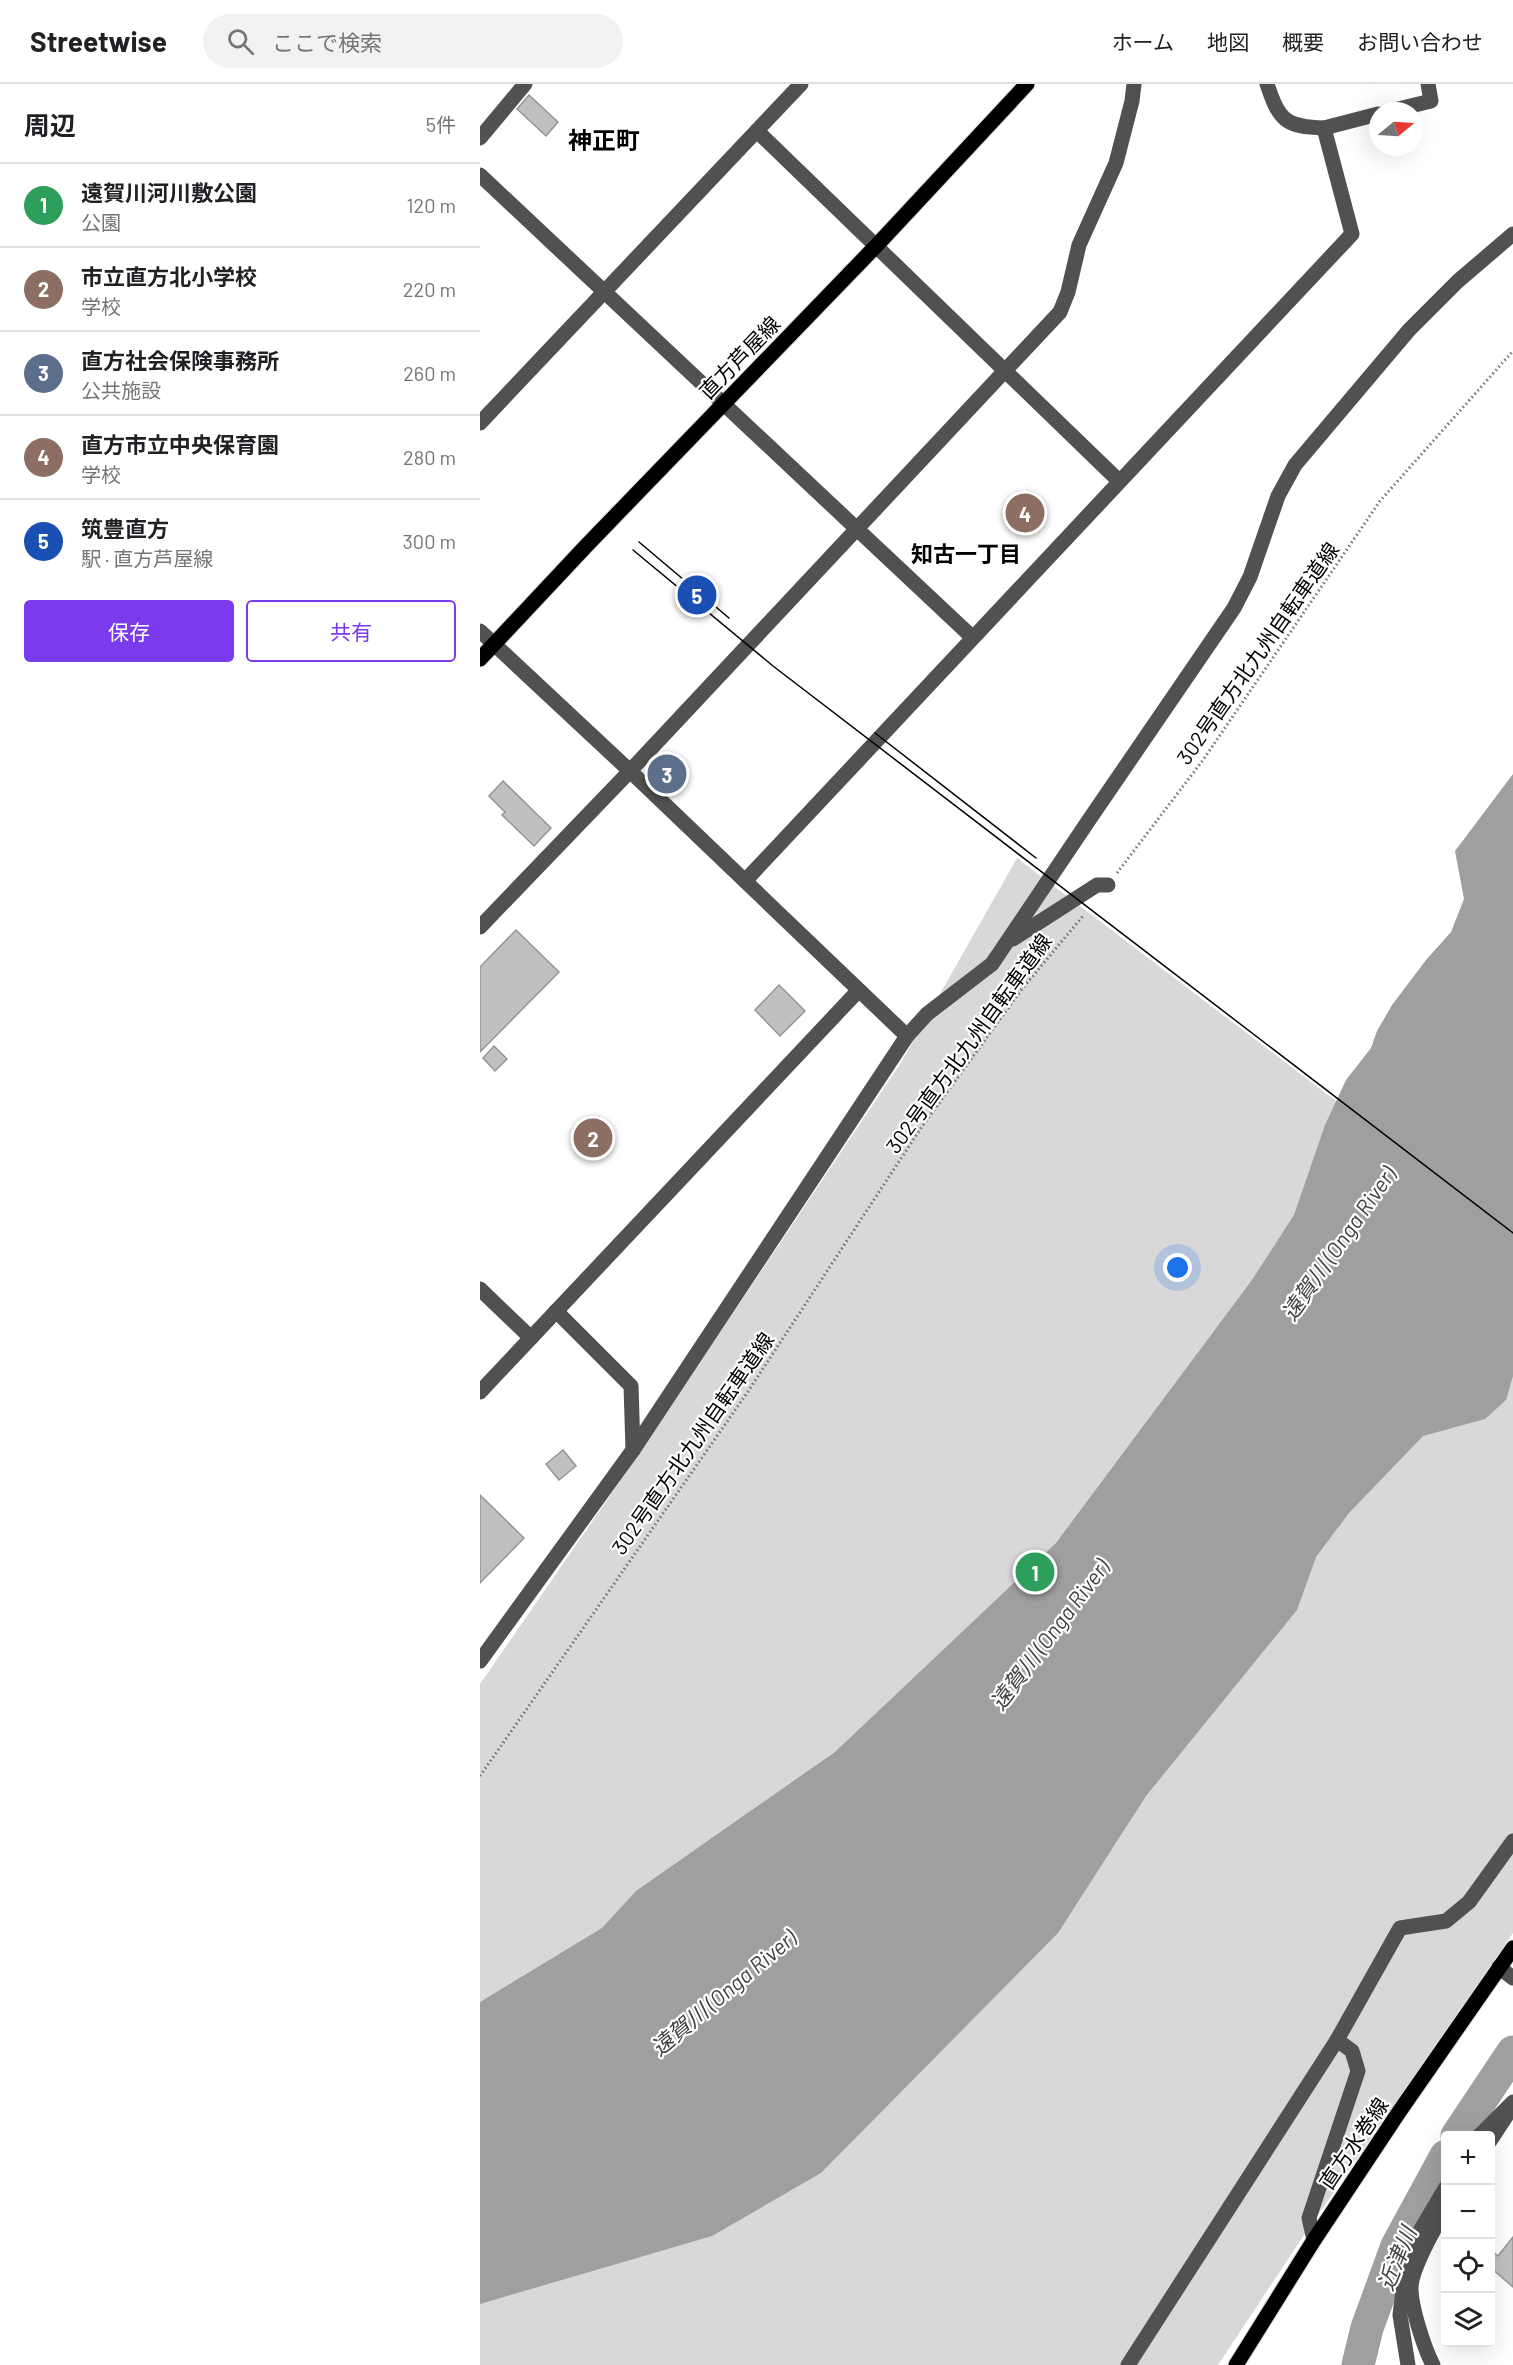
<!DOCTYPE html>
<html lang="ja">
<meta charset="utf-8">
<style>
:root{--surface:#fff;--page:#f2f2f2;--text:#202124;--muted:#757577;--line:#e0e0e0;--accent:#7c3aed}
body{margin:0;font-family:Barlow,"Noto Sans JP",sans-serif;background:var(--page);color:var(--text)}
.controls{position:absolute;right:18px;bottom:18px;display:grid;overflow:hidden;border-radius:6px;box-shadow:0 6px 24px #0002}
.controls button{width:54px;height:54px;display:grid;place-items:center;padding:0;border:0;border-bottom:2px solid var(--line);background:var(--surface);color:var(--text);font:30px sans-serif}
.compass{position:absolute;left:889px;top:18px;width:54px;height:54px;border-radius:50%;background:var(--surface);box-shadow:0 6px 24px #0002;rotate:72deg}
.you{position:absolute;left:698px;top:1184px;width:21px;height:21px;margin:-15px;border:4px solid #fff;border-radius:50%;background:#1a73e8;box-shadow:0 0 0 9px #1a73e833}
.badge{display:grid;place-items:center;width:39px;height:39px;border-radius:50%;background:var(--accent);color:#fff;font-size:20px;font-weight:700}
.pin{position:absolute;translate:-50% -50%;border:3px solid #fff;box-shadow:0 2px 6px #0006}
.list{margin:0;padding:0;list-style:none}
h2{display:flex;justify-content:space-between;align-items:center;height:78px;margin:0;padding:0 24px;font-size:26px}
h2 small{font-size:20px;font-weight:400;color:var(--muted)}
.list li{display:grid;grid-template-columns:39px 1fr auto;gap:18px;align-items:center;box-sizing:border-box;height:84px;padding:0 24px;border-top:2px solid var(--line)}
.list b{display:block;font-size:22px;white-space:nowrap}
.list p{margin:0;font-size:20px;white-space:nowrap;color:var(--muted)}
.list em{font-size:20px;font-style:normal;color:var(--muted)}
.actions{display:flex;gap:12px;padding:18px 24px}
.actions a{flex:1;padding:14px 0;border:2px solid var(--accent);border-radius:6px;text-align:center;font-size:21px;color:var(--accent)}
.actions .main{background:var(--accent);color:#fff}
.icon{flex:none;width:33px;height:33px;fill:none;stroke:currentColor;stroke-width:2;stroke-linecap:round;stroke-linejoin:round}
.map{position:relative;flex:none;width:1033px;height:2281px;overflow:hidden}
header{display:flex;align-items:center;gap:36px;box-sizing:border-box;height:84px;padding:0 30px;background:var(--surface);border-bottom:2px solid var(--line)}
header strong{font-size:28px}
nav{display:flex;gap:33px;margin-inline-start:auto;font-size:21px}
.search{width:420px;height:54px;background:var(--page);display:flex;align-items:center;gap:15px;box-sizing:border-box;padding:0 21px;border-radius:33px;color:var(--muted);font-size:22px}
main{display:flex}
aside{flex:1;background:var(--surface)}
.map>svg:first-child{display:block}
.green{fill:#d8d8d8}
.water{fill:#9f9f9f}
.lines{fill:none;stroke-linecap:round;stroke-linejoin:round}
.river{stroke:#9f9f9f;stroke-width:33}
.building{fill:#c0c0c0;stroke:#959595;stroke-width:1.5}
.major-casing{stroke:#dbdbdb;stroke-width:17}
.path{stroke:#737373;stroke-width:3;stroke-dasharray:1.5 3;stroke-linecap:butt}
.minor{stroke:#515151;stroke-width:15}
.major{stroke:#000;stroke-width:15}
.tram{stroke:#000;stroke-width:1.5}
.labels{text-anchor:middle;dominant-baseline:central;stroke-width:4.5;stroke-linejoin:round;paint-order:stroke}
.street-label{font-size:21px;fill:#000;stroke:#fff}
.neighbourhood-label{font-size:22px;font-weight:bold;fill:#000;stroke:#fff}
.water-label{font-size:22px;font-style:italic;fill:#404040;stroke:#fff}
.quarter-label{font-size:24px;font-weight:bold;fill:#000;stroke:#fff}
</style>
<header>
<strong>Streetwise</strong>
<div class="search"><svg class="icon" aria-label="search" viewBox="0 0 24 24"><circle cx="10" cy="10" r="6"/><path d="M15 15l6 6"/></svg>ここで検索</div>
<nav><a>ホーム</a><a>地図</a><a>概要</a><a>お問い合わせ</a></nav>
</header>
<main>
<aside>
<h2>周辺<small>5件</small></h2>
<ul class="list">
<li><span class="badge" style="background:#2e9e5b">1</span><div><b>遠賀川河川敷公園</b><p>公園</p></div><em>120 m</em></li>
<li><span class="badge" style="background:#8d6e63">2</span><div><b>市立直方北小学校</b><p>学校</p></div><em>220 m</em></li>
<li><span class="badge" style="background:#5c6f8a">3</span><div><b>直方社会保険事務所</b><p>公共施設</p></div><em>260 m</em></li>
<li><span class="badge" style="background:#8d6e63">4</span><div><b>直方市立中央保育園</b><p>学校</p></div><em>280 m</em></li>
<li><span class="badge" style="background:#1a4fb4">5</span><div><b>筑豊直方</b><p>駅 · 直方芦屋線</p></div><em>300 m</em></li>
</ul>
<div class="actions"><a class="main">保存</a><a>共有</a></div>
</aside>
<div class="map">
<svg width="1033" height="2281" viewBox="0 0 1033 2281">
<rect width="100%" height="100%" fill="#fff"/>
<!-- green -->
<polygon class="green" points="537,774 1033,1152 1033,1849 824,2151 738,2281 0,2281 0,1600 154,1377 422,977"/>
<!-- water -->
<polygon class="water" points="1033,690 1033,1292 1026,1316 1005,1335 943,1352 869,1429 836,1473 817,1526 666,1712 578,1849 341,2089 232,2152 0,2220 0,1918 122,1844 156,1807 355,1668 576,1459 772,1196 814,1131 845,1041 866,996 891,964 897,947 912,921 946,876 971,848 984,815 975,767"/>
<g class="lines">
<!-- river -->
<g class="river">
<polyline points="977,2052 1033,1968"/>
<polyline points="878,2281 887,2244 917,2162 966,2072"/>
</g>
</g>
<!-- building -->
<g class="building">
<polygon points="49,11 78,38 66,52 37,25"/>
<polygon points="23,697 71,744 54,762 22,731 25,728 9,712"/>
<polygon points="36,846 79,888 0,968 0,883"/>
<polygon points="299,901 325,927 300,952 275,926"/>
<polygon points="14,962 27,975 15,987 3,974"/>
<polygon points="83,1366 96,1382 79,1396 66,1380"/>
<polygon points="0,1411 44,1454 0,1499"/>
<polygon points="1033,2153 1033,2203 1011,2184 1011,2166 1018,2172"/>
</g>
<g class="lines">
<!-- major casing -->
<g class="major-casing">
<g id="major">
<polyline points="0,575 107,461 397,161 547,0"/>
<polyline points="756,2281 834,2156 919,2028 1033,1864"/>
</g>
</g>
<!-- path -->
<g class="path">
<polyline points="637,789 723,676 900,417 1033,267"/>
<polyline points="0,1692 267,1309 441,1044 542,905 603,832"/>
</g>
<!-- minor -->
<g class="minor">
<path d="M787 0C799 36 805 43 844 44"/>
<polyline points="910,27 951,17 948,0"/>
<polyline points="277,47 639,397"/>
<polyline points="0,54 45,0"/>
<polyline points="0,91 492,553"/>
<polyline points="0,339 321,0"/>
<polyline points="0,547 150,687 427,952"/>
<polyline points="265,797 872,150 844,44 898,30"/>
<polyline points="0,843 150,687 580,228 588,208 599,161 636,79 652,17 654,0"/>
<polyline points="533,855 617,801 628,801"/>
<polyline points="0,1205 51,1254"/>
<polyline points="76,1227 151,1302 153,1366"/>
<polyline points="0,1308 378,907"/>
<polyline points="0,1577 153,1366 427,952 447,930 512,880 611,733 754,524 770,493 798,412 815,381 929,246 978,197 1033,150"/>
<polyline points="1019,1883 1033,1894"/>
<polyline points="999,2052 1033,2018"/>
<polyline points="1010,2057 1027,2031"/>
<polyline points="834,2156 829,2134 878,1987 872,1967 857,1956"/>
<polyline points="648,2281 857,1956 920,1844 966,1837 989,1818 1033,1757"/>
<polyline points="928,2281 920,2231 928,2167 966,2103"/>
<path d="M953 2281C944 2264 931 2223 931 2204 931 2187 955 2141 966 2127"/>
</g>
<!-- major -->
<use href="#major" class="major"/>
<!-- tram -->
<g class="tram">
<polyline points="159,458 249,534"/>
<polyline points="153,466 293,582 1033,1149"/>
<polyline points="395,649 556,774"/>
</g>
</g>
<g class="labels">
<!-- street labels -->
<g class="street-label">
<text transform="translate(259 273) rotate(-46)">直方芦屋線</text>
<text transform="translate(777 569) rotate(-55)">302号直方北九州自転車道線</text>
<text transform="translate(488 959) rotate(-54)">302号直方北九州自転車道線</text>
<text transform="translate(212 1359) rotate(-55)">302号直方北九州自転車道線</text>
<text transform="translate(873 2059) rotate(-56)">直方水巻線</text>
</g>
<!-- neighbourhood labels -->
<g class="neighbourhood-label">
<text x="486" y="469">知古一丁目</text>
</g>
<!-- water labels -->
<g class="water-label">
<text transform="translate(858 1159) rotate(-55)">遠賀川 (Onga River)</text>
<text transform="translate(569 1550) rotate(-53)">遠賀川 (Onga River)</text>
<text transform="translate(243 1908) rotate(-40)">遠賀川 (Onga River)</text>
<text transform="translate(916 2174) rotate(-68)">近津川</text>
</g>
<!-- quarter labels -->
<g class="quarter-label">
<text x="124" y="55">神正町</text>
</g>
</g>
</svg>
<div class="controls">
<button>+</button>
<button>−</button>
<button><svg class="icon" aria-label="locate" viewBox="0 0 24 24"><circle cx="12" cy="12" r="6"/><path d="M12 2v4M12 18v4M2 12h4M18 12h4"/></svg></button>
<button><svg class="icon" aria-label="layers" viewBox="0 0 24 24"><path d="M12 4l9 5-9 5-9-5zM3 14l9 5 9-5"/></svg></button>
</div>
<svg class="compass" viewBox="-18 -18 36 36"><path d="M0-13l5 13h-10z" fill="#e53935"/><path d="M0 13l5-13h-10z" fill="#757577"/></svg>
<div class="you"></div>
<div class="pin badge" style="left:555px;top:1488px;background:#2e9e5b">1</div>
<div class="pin badge" style="left:113px;top:1054px;background:#8d6e63">2</div>
<div class="pin badge" style="left:187px;top:690px;background:#5c6f8a">3</div>
<div class="pin badge" style="left:545px;top:429px;background:#8d6e63">4</div>
<div class="pin badge" style="left:217px;top:511px;background:#1a4fb4">5</div>
</div>
</main>
